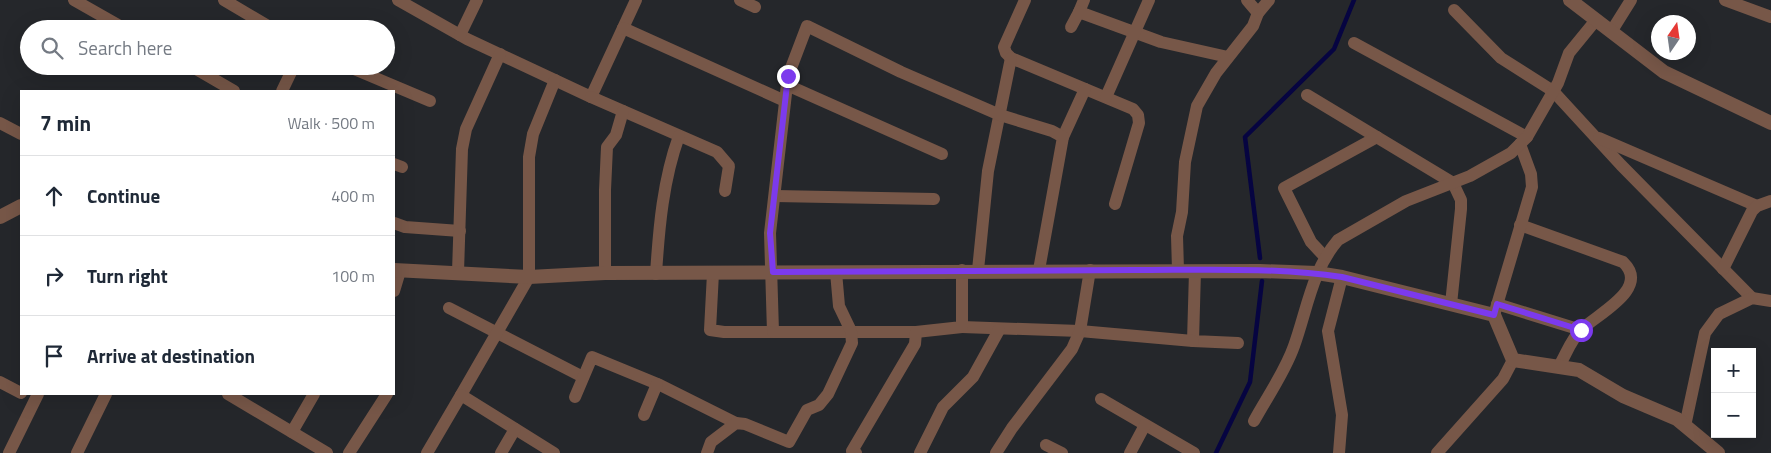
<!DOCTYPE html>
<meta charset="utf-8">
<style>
:root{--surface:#fff;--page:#f2f2f3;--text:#1f2937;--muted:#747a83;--line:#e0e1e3}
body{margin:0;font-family:"Titillium Web",sans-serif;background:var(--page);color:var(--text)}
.controls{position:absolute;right:15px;bottom:15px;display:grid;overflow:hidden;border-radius:0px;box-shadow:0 5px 20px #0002}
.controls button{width:45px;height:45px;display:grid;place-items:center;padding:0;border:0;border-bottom:1px solid var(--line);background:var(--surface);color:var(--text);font:25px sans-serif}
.compass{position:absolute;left:1651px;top:15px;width:45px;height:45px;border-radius:50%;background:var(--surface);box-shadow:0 5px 20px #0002;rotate:13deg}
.stop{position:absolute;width:15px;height:15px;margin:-11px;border:4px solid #7c3aed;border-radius:50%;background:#fff}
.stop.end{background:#7c3aed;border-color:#fff;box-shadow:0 1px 5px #0008}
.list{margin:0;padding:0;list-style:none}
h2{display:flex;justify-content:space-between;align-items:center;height:65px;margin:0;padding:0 20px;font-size:21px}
h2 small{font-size:16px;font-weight:400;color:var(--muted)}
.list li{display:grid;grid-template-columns:32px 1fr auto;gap:15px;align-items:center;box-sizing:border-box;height:80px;padding:0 20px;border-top:1px solid var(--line)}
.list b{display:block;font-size:19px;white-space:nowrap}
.list em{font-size:16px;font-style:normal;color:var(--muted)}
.icon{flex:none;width:28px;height:28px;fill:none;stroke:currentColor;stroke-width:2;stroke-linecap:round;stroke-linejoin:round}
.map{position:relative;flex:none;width:1771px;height:453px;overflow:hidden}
.search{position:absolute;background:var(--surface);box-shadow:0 5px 20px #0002;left:20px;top:20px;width:375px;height:55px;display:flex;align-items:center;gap:12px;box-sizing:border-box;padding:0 18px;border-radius:28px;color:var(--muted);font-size:19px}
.panel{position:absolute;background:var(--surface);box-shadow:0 5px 20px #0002;left:20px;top:90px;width:375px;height:305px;border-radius:0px}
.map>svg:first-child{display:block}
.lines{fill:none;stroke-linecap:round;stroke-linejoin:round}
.stream{stroke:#060441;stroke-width:4.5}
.minor{stroke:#775748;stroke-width:12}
.tertiary{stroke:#775748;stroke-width:14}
.route{stroke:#7c3aed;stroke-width:6}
</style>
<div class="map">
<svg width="1771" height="453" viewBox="0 0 1771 453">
<rect width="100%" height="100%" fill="#25272b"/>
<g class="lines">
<!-- stream -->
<g class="stream">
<polyline points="1260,258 1245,137 1334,49 1354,0"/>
<polyline points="1216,453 1250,382 1262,281"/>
</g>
<!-- minor -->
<g class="minor">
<polyline points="74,0 125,29"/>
<polyline points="224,0 273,29"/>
<polyline points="398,0 467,39 591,97 636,0"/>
<polyline points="740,0 755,7"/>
<polyline points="1025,0 1004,47 1006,53 1011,58 1133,109 1138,115 1139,123 1115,204"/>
<polyline points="1725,0 1771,17"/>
<polyline points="1454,10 1501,58 1553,91 1621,165 1752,298"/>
<polyline points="1079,12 1084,0"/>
<polyline points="1258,13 1269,0"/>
<polyline points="1071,27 1079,12 1161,42 1228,57"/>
<polyline points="623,28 785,101"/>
<polyline points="1611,32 1631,0"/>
<polyline points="460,35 477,0"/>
<polyline points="1354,43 1527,137"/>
<polyline points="191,66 234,91"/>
<polyline points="347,66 430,101"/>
<polyline points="787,85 942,154"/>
<polyline points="282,91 294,66"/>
<polyline points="1307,95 1453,183 1461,200 1461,209 1451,304"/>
<polyline points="591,97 717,152 729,166 725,191"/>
<polyline points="1106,97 1149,0"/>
<polyline points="0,123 21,134"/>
<polyline points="1063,137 1085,89"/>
<polyline points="1599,138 1757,206"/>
<polyline points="394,164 402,167"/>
<polyline points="775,196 934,199"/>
<polyline points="394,223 405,227 460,231"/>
<path d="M1520 225 1623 262C1651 289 1597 314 1581 330 1571 339 1566 355 1559 366"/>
<polyline points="1325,257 1311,242 1284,188 1377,137"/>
<polyline points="1723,269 1752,211 1757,206 1771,201"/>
<polyline points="978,270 988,171 1011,58"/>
<polyline points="1178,270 1177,236 1182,212 1185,162 1197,106 1216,73 1253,26 1258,13 1247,0"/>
<polyline points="1195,271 1193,341 1238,343"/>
<polyline points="458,272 462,149 466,129 500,54"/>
<polyline points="605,273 605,190 607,147 616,135 623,111"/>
<polyline points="713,273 710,330 724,332 773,332 770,233 788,76 807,26 901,72 1000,115 1052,131 1063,137 1039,270"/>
<path d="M656 274C659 227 663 180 679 136"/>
<polyline points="394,291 400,271"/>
<polyline points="1497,304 1581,330"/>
<polyline points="449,308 583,377"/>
<polyline points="1494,315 1532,187 1531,174 1520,144"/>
<polyline points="962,327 1080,331 1193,341"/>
<polyline points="773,332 916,332"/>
<polyline points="0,382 21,393"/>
<polyline points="228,394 327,453"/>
<polyline points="461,395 529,277 529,157 533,134 555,80"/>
<polyline points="575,397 592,357 660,385 736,423"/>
<polyline points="1101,399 1194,453"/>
<polyline points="644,415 657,384"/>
<path d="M1254 421C1267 397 1285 372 1294 346 1307 310 1312 270 1338 240L1406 201 1470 176 1511 153 1527 137 1558 83 1569 53 1596 20"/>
<polyline points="1685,426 1705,333 1719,314 1752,298 1771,301"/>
<polyline points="292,432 314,394"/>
<polyline points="1046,445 1062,453"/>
<polyline points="9,453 38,394"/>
<polyline points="77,453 106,394"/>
<polyline points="349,453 387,394"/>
<polyline points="427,453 461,395 554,453"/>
<polyline points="501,453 515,429"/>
<polyline points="707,453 711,442 736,423 745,424 789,442 807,410 819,405 828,394 852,343 851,331 839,306 836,272"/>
<polyline points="856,453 852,451 915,344 916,332 962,327 962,270"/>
<polyline points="920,453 943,407 973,377 999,330"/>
<polyline points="996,453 1012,428 1072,349 1080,331 1090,270"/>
<polyline points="1130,453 1145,425"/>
<polyline points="1339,453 1342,415 1328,331 1342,277"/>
<polyline points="1437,453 1503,379 1513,360"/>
</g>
<!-- tertiary -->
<g class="tertiary">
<polyline points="1570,0 1664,72 1771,123"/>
<polyline points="0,217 21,206"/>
<polyline points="394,270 529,277 605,273 1260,271 1317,273 1342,277 1494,315 1513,360 1579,370 1623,396 1677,419 1718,453"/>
</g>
</g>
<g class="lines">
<!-- route -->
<path class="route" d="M788 76 770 233 773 272C893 271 1013 270 1134 270 1203 270 1274 267 1342 277L1494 315 1497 304 1581 330"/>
</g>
</svg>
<div class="controls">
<button>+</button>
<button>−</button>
</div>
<svg class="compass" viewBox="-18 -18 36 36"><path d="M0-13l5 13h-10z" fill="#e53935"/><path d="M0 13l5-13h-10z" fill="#747a83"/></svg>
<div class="stop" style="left:1581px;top:330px"></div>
<div class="stop end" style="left:788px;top:76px"></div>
<div class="search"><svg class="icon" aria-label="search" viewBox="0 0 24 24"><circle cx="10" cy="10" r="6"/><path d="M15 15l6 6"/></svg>Search here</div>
<section class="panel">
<h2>7 min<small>Walk · 500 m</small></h2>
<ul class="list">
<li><svg class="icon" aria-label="ahead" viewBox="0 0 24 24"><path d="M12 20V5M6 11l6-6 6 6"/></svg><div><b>Continue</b></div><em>400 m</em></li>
<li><svg class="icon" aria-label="right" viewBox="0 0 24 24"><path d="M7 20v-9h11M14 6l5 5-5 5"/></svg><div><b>Turn right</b></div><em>100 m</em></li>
<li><svg class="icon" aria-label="arrive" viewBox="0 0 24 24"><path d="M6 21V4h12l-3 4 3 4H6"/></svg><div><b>Arrive at destination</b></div></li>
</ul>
</section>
</div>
